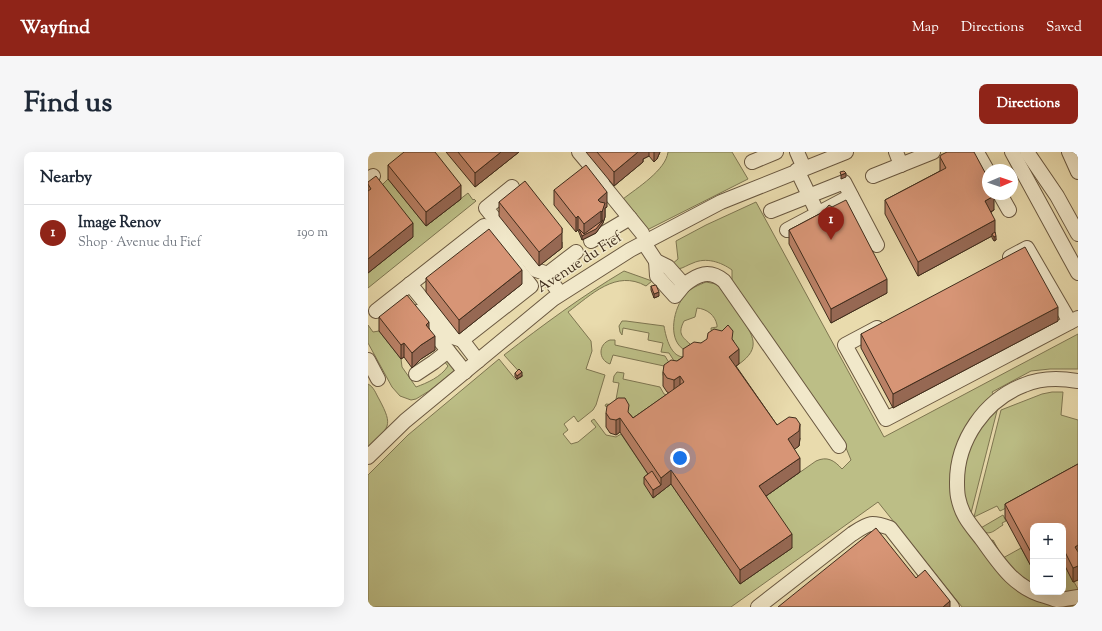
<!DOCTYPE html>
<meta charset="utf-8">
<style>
:root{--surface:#fff;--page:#f6f6f7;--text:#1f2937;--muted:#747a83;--line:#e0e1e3;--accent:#8f2418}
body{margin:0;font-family:"Sorts Mill Goudy",serif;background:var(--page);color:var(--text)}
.controls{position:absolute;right:12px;bottom:12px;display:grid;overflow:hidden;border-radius:8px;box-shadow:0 4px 16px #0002}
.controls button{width:36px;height:36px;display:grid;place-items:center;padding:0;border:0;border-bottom:1px solid var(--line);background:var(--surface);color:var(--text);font:20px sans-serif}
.compass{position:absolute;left:614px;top:12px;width:36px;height:36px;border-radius:50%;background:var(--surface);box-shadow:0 4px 16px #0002;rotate:88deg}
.you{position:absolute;left:312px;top:306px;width:14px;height:14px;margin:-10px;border:3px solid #fff;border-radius:50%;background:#1a73e8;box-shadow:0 0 0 6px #1a73e833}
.badge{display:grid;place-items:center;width:26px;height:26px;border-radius:50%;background:var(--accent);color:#fff;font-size:13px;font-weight:700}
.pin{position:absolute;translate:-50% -33px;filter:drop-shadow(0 1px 2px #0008)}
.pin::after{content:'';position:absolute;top:21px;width:14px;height:12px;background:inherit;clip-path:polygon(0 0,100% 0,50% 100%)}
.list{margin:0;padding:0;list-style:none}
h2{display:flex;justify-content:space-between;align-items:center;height:52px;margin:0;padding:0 16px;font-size:17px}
h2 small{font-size:13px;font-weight:400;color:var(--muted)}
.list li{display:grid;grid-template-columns:26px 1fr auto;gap:12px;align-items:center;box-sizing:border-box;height:56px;padding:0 16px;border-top:1px solid var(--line)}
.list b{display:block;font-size:15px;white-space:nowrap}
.list p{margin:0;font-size:13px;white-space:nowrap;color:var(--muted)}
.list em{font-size:13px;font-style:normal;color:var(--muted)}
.map{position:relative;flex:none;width:710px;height:455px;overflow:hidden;border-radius:8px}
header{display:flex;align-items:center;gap:24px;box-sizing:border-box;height:56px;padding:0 20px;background:var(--accent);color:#fff}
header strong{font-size:19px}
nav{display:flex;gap:22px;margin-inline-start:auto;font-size:14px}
.intro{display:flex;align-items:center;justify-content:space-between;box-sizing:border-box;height:96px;padding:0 24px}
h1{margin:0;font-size:28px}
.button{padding:10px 18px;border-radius:8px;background:var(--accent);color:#fff;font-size:14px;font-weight:700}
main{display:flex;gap:24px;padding:0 24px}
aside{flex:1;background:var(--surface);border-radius:8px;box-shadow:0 4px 16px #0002}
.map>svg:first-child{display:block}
.green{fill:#bcbe86;stroke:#7e7651}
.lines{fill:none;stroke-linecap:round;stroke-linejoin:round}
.minor-casing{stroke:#6a5840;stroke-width:16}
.minor{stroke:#f1e8ca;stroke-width:14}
.wall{fill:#b98065;stroke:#402d1c}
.shaded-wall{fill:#966853;stroke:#402d1c;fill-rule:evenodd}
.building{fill:#d79576;stroke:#402d1c}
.labels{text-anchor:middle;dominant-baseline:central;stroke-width:3;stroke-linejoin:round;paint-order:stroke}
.street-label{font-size:15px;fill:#402d1c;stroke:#f1e8ca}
</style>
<header>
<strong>Wayfind</strong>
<nav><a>Map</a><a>Directions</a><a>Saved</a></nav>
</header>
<div class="intro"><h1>Find us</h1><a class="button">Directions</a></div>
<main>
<aside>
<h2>Nearby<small></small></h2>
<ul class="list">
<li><span class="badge">1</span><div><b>Image Renov</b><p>Shop · Avenue du Fief</p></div><em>190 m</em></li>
</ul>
</aside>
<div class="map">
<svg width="710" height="455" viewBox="0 0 710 455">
<rect width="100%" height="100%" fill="#e9dbad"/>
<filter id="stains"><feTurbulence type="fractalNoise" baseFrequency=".005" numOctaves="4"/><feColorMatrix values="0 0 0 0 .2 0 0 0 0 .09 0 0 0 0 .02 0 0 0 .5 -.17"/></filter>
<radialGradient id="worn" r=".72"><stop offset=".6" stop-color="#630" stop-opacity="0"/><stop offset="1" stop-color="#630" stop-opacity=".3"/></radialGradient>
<!-- green -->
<g class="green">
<path d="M300 0H364L380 27 279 78 255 47C269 36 298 18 300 0Z"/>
<polygon points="20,27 58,74 100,41 105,48 106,47 108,49 0,136 0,121 8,39"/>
<path d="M388 50 516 285 710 182V217H682L663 219 624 240 627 245 618 251 586 340 636 423 710 449V455H594L510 350 363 455H0V323L40 283 131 207 148 228 155 224 136 203C175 173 214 144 256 119L284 129 278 134C248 117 223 143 200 160L223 189 224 199 218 217 237 223 228 253 225 258 210 270 206 264 196 272 200 278 195 282 203 292 210 290 228 275 223 269 226 267 238 283 248 285 253 282 292 340 303 332 372 432 391 349 448 309C459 304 466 308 474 317L483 308 476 291 364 131V118C353 110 338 105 325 111 319 113 316 116 310 117L304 112 310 107 308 89 338 73Z"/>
<path d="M338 130 348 132 352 136C359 145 366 155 372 164 385 183 394 196 371 212L364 201 344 187 343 176 349 175V173C347 163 339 157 329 156L327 165 316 169C310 181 313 184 322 192V194L318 197H315C299 186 306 155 317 143 322 136 331 133 338 130Z"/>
<path d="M254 169H258L296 174C298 186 303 206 317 205L310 215 301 201 293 200 295 191 280 188 281 181 255 176 254 183 252 180 251 174Z"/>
<path d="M0 173 5 180 11 179 33 207 34 215 48 235C59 231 73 225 80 214L75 208H80L87 218 61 239 48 247 43 248 32 244 24 235 0 191Z"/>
<path d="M242 188H247V193L297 204 306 219 296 227 295 222 296 214 245 203 242 212C230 208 230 192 242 188Z"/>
<polygon points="249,220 256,221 255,227 292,235 296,242 306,245 271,276 257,258 237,254 238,252 247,253 251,231 245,230 246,224"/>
<path d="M0 232C6 235 8 242 11 247 26 275 21 275 0 295Z"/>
<polygon points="684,240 695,240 693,263 710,268 710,321 632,359 629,354 606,365 633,258 674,242"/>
<polygon points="630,255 602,365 596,343 595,314 603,286"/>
<path d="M635 363 638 369 634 371 635 373C625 379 622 385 611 377Z"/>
<polygon points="625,388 635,406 653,396 665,418 665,433 645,419 622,389"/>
<polygon points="697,414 710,437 710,439 703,440 688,440 695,440 695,415"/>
</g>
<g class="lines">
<!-- minor casing -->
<g class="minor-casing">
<g id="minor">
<polyline points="211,0 232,25 235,33 274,81"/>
<polyline points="429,0 436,16"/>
<polyline points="528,0 533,13"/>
<polyline points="599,0 611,4 620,20"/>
<polyline points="644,0 710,121"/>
<polyline points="659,0 689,44 710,82"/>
<polyline points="701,0 710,20"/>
<polyline points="384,10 408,0"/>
<polyline points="429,18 450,62"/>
<polyline points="505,24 565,0"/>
<polyline points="0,28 5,24"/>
<polyline points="144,35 118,56 168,118 177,121 188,136"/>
<polyline points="632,42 641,58"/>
<polyline points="403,59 476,30 509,93"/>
<polyline points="419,78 483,44"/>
<polyline points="223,89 262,66"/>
<path d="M276 91 288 109 300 115 316 133C330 122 341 117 356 129L471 294"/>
<polyline points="642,105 659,96 702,170"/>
<polyline points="288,109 289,124 307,144 316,133"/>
<polyline points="178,123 208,100"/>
<polyline points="42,132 85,185 94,188"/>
<polyline points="8,159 116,74 163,134 94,188 110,209"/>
<polyline points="49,160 97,220"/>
<polyline points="509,176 477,193 518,267 710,166"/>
<polyline points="0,208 10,227"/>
<polyline points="48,222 66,210 80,199"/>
<path d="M710 229C693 226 672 226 656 233 617 248 589 288 589 330 589 335 589 340 590 345 594 365 603 373 615 389 632 413 647 436 677 444 681 445 685 447 689 448 695 448 703 446 710 445"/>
<polyline points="0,305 37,269 185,147 262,98 353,50 478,0"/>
<path d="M390 455 484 382C501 371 502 369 522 376L584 455"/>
</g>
</g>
<!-- minor -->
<use href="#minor" class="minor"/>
</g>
<!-- wall -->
<g class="wall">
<polygon points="78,0 151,0 107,35"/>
<polygon points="218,0 292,0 289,7 286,10 281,4 275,7 275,10 246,34"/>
<polygon points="572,5 620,42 626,58 623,60 628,88 626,89 624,86 624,84 550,124 517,62 517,48 572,19"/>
<polygon points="20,13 93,47 58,74 20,27"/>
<polygon points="0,32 45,85 0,121"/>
<polygon points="186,38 239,55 237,56 237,65 235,71 228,81 214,88 210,78 208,80 186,53"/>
<polygon points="131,50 194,90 194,96 171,114 131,64"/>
<polygon points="455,60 519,141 463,171 421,92 421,78"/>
<polygon points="58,126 154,132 91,182 58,140"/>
<polygon points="283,134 291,144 286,146 283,138"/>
<polygon points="11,165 61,176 67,198 53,207 44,216 36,205 33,207 11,179"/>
<polygon points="690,169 525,256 493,196 493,182"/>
<polygon points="365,188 371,212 368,214 409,273 432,286 431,294 426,297 432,320 398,344 424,396 372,432 303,332 285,346 276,332 276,325 280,322 252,280 248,283 242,281 238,275 238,261 261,261 265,266 301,241 299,240 295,234 295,220 333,191"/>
<polygon points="147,221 154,224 149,227 147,225"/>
<polygon points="710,312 710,428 705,430 697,414 695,415 695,374 665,374 665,418 637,366 637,352"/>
</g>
<!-- shaded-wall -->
<g class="shaded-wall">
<polygon points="133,0 151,0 107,35 107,21"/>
<polygon points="270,0 281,0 281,4 275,7 275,10 246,34 246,20"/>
<polygon points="286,0 292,0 289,7 286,10"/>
<polygon points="478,21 478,25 473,27 473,23"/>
<polygon points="93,33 93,47 58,74 58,60"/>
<path d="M239 40V55L237 56V65L235 71 228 81 214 88V84L216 83V72L230 48ZM234 59V70L233 71V60Z"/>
<polygon points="626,44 626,58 617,63 617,49"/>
<polygon points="210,64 210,78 208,80 208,66"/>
<polygon points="627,68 627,82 624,82 624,84 550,124 550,110"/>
<polygon points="45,71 45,85 0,121 0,107"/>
<polygon points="194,76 194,96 171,114 171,100"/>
<polygon points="628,84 628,88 626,89 626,85"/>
<polygon points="154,118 154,132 91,182 91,168"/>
<polygon points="519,127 519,141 463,171 463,157"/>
<polygon points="291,140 291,144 286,146 286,142"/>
<polygon points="690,155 690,169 525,256 525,242"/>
<polygon points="61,170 61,184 58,173"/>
<polygon points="67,184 67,198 53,207 44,216 44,201 53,193"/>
<polygon points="36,191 36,205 33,207 33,193"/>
<polygon points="371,197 371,212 361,219 361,205"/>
<polygon points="154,220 154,224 149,227 149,224"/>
<polygon points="312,224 312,238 306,243 306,228"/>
<polygon points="252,266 252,280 248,283 248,268"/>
<polygon points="432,272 432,286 431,294 420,302 420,287"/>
<polygon points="432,306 432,320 391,349 391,334"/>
<polygon points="303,318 303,332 285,346 285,338 293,333 293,326"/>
<polygon points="424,382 424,396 372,432 372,418"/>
<polygon points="710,393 710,407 707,395"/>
<polygon points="697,400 697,414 695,415 695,401"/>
<polygon points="710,414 710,428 705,430 705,416"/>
<polygon points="582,449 582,455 575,455"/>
</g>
<!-- building -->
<g class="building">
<polygon points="36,0 67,0 93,33 58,60 20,13"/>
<polygon points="90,0 133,0 107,21"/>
<polygon points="229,0 270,0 246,20"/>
<polygon points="579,0 606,0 620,26 620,30 619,31 620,33 620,42 625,42 626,44 617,49 627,68 550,110 517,48 578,16 572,5 573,3"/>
<polygon points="218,13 239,40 230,48 232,50 237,51 234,60 233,59 216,72 210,64 208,66 186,38"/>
<polygon points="476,19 478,21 473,23 472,20"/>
<polygon points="8,24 45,71 0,107 0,39 3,37 0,32 0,30"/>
<polygon points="157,29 194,76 194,81 171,100 131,50"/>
<polygon points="478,48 519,127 463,157 421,78 455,60 461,53 464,55"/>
<polygon points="235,68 228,77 214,84 211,77 216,82"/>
<polygon points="121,77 154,118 91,168 58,126"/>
<polygon points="627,80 628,84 626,85 624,82"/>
<polygon points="657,95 690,155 525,242 493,182"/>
<polygon points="288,133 291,140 286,142 283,134"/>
<polygon points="39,143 61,170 58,173 67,184 53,193 44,201 36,191 33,193 11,165"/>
<polygon points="360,173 365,179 364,187 371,197 361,205 409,273 421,265 428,266 432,272 431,279 420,287 432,306 391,334 424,382 372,418 303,318 293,326 252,266 248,268 242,267 238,261 239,254 250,246 257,246 261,253 260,260 265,266 316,230 312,224 306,228 299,226 295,220 296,213 303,208 309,209 315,205 315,197 326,190 333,191 339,187 340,181 346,177 354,179"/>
<polygon points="151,217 154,220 149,224 147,221"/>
<polygon points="710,312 710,393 707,395 710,400 710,414 705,416 697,400 695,401 695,374 665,374 665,404 637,352"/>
<polygon points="284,319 293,333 285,338 276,325"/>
<polygon points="508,376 548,426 557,418 582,449 575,455 410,455"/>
</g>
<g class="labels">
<!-- street labels -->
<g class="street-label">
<text transform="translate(212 111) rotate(-33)">Avenue du Fief</text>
</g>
</g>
<rect width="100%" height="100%" filter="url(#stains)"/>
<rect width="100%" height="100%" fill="url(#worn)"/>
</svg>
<div class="controls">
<button>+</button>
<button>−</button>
</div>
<svg class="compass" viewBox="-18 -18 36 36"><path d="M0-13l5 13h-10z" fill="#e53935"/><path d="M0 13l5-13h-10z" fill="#747a83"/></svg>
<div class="you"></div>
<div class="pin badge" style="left:463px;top:88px">1</div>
</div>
</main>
